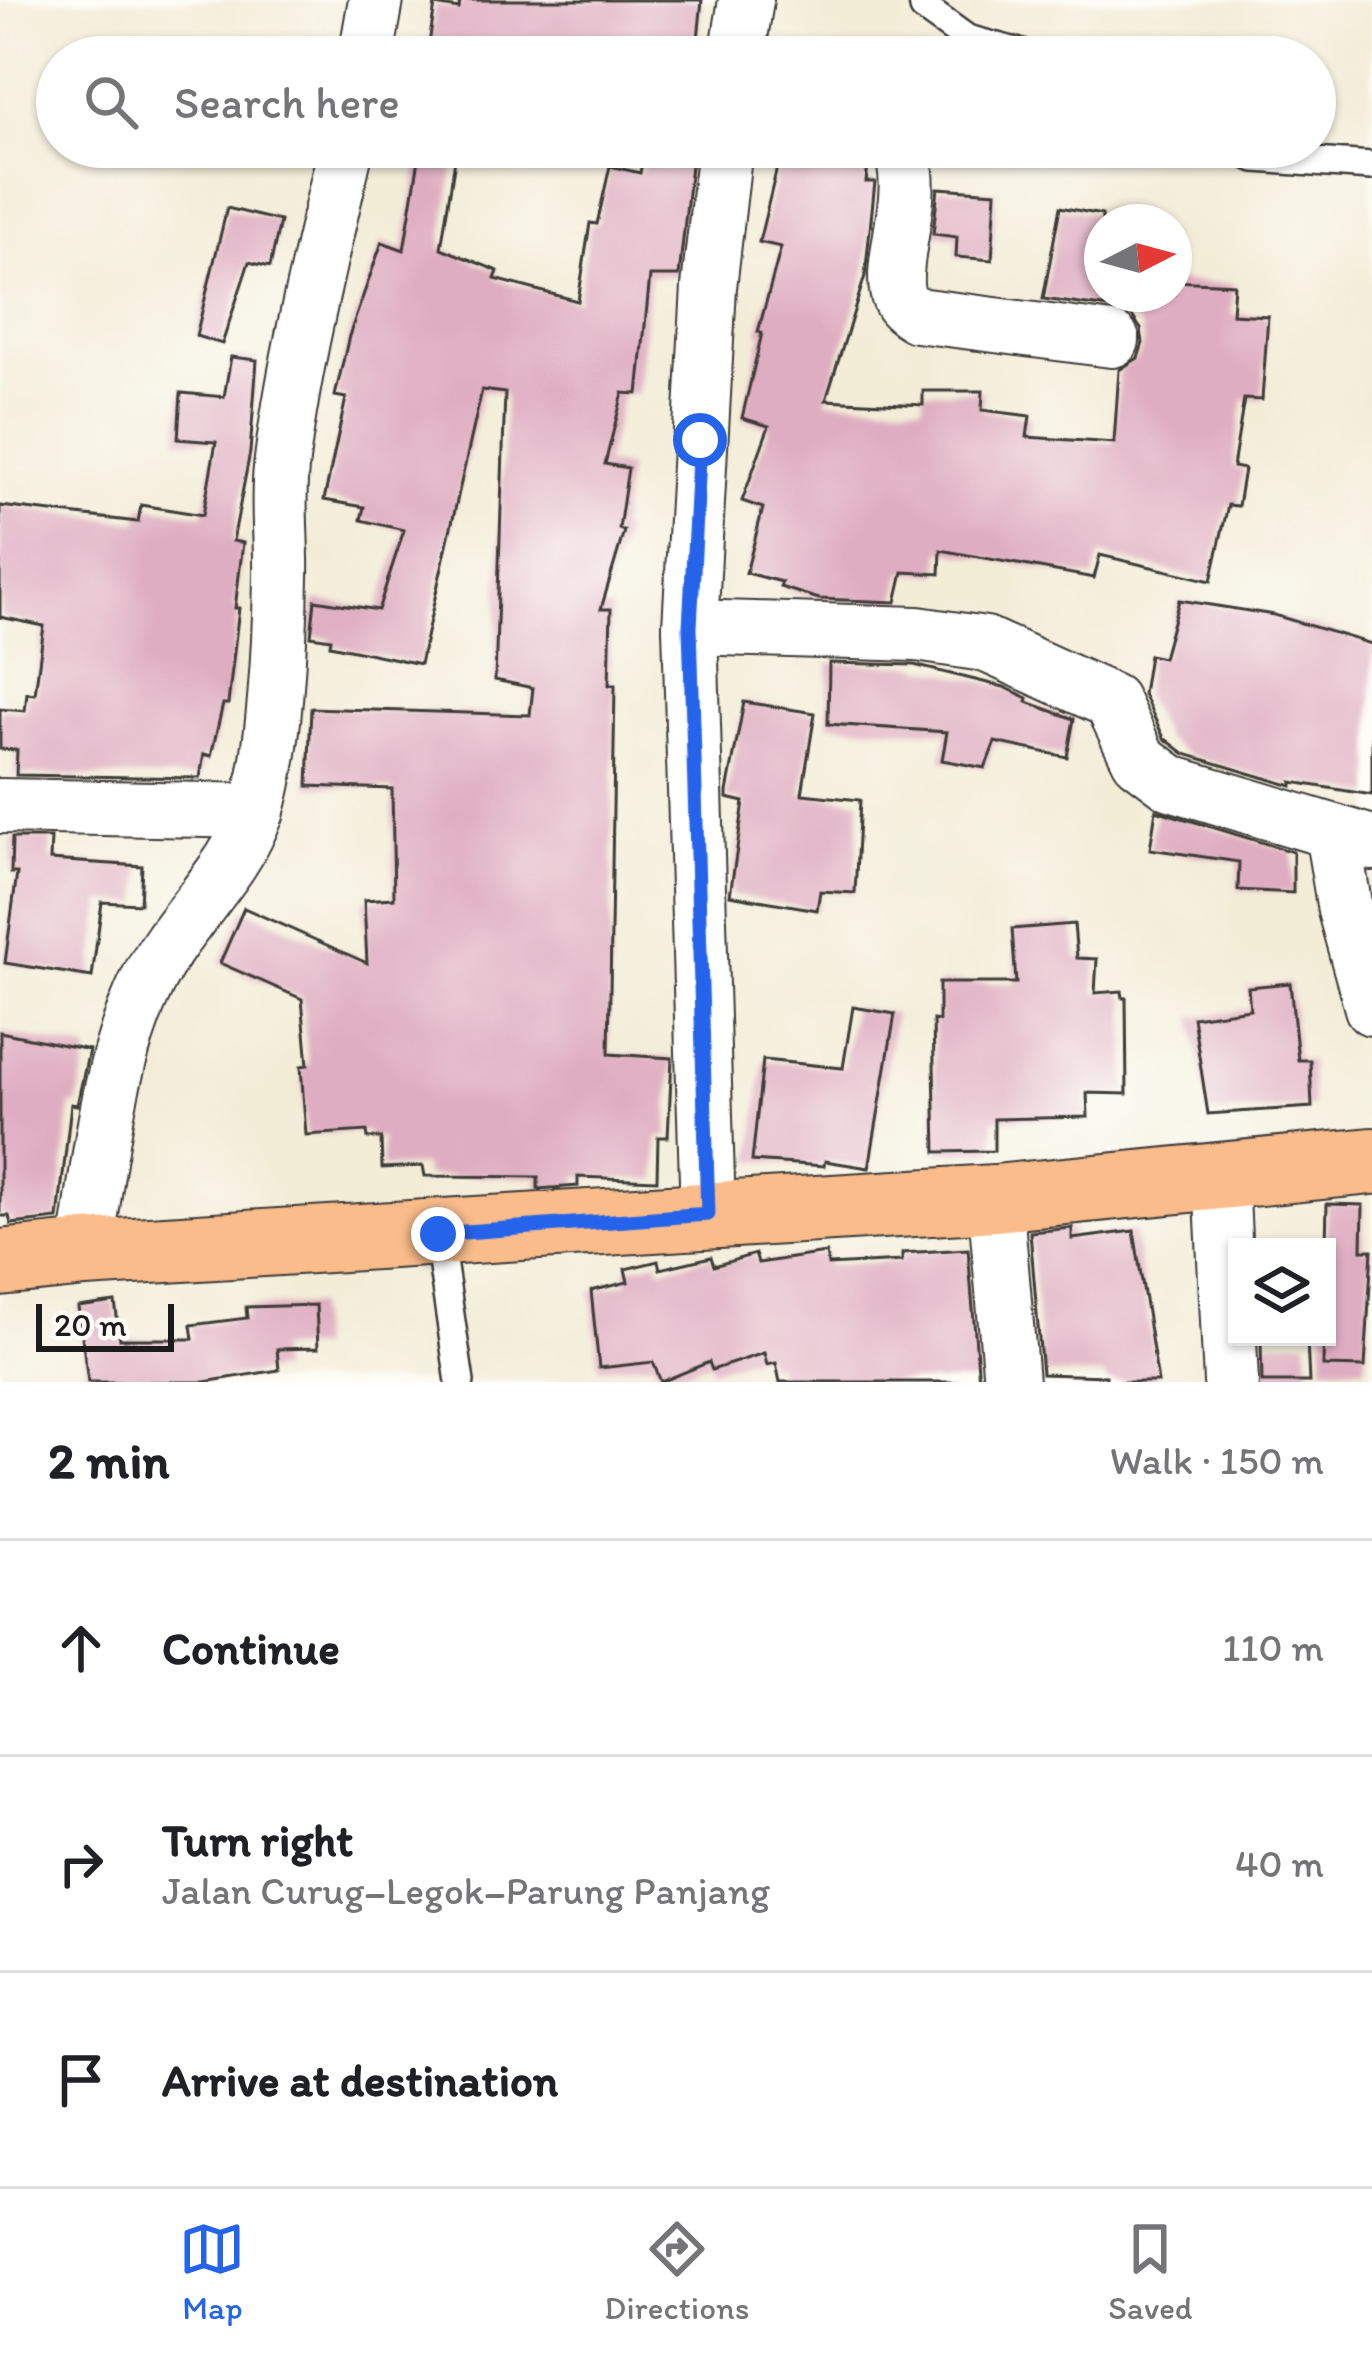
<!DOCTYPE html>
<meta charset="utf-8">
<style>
:root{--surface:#fff;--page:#f6f6f6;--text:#202124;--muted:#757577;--line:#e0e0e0;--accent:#2563eb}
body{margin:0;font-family:Itim,sans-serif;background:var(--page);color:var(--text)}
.controls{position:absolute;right:36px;bottom:36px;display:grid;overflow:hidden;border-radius:0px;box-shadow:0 3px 9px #0004}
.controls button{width:108px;height:108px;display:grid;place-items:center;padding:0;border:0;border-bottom:3px solid var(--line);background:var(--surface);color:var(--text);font:60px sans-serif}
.compass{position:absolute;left:1084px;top:204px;width:108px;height:108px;border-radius:50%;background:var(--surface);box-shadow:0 3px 9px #0004;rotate:84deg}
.scale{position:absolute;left:36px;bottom:30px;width:138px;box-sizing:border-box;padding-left:12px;border:6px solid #1c1c1c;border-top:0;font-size:33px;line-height:42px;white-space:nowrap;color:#1c1c1c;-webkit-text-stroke:9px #fdfcf7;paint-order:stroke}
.stop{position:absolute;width:36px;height:36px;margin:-27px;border:9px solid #2563eb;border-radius:50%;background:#fff}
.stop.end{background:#2563eb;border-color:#fff;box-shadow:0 3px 12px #0008}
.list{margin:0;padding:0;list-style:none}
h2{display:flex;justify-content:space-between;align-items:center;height:156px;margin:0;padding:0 48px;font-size:51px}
h2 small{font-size:39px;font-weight:400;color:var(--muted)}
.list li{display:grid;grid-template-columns:78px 1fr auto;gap:36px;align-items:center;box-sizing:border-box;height:216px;padding:0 48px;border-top:3px solid var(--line)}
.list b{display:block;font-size:45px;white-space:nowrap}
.list p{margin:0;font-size:39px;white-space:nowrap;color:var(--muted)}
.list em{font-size:39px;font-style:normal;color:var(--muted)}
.icon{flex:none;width:66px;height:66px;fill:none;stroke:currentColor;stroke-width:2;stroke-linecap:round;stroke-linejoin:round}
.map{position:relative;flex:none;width:1372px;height:1382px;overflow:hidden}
.search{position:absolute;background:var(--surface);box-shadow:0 3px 9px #0004;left:36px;right:36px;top:36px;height:132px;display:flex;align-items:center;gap:30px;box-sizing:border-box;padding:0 42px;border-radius:66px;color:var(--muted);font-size:45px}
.sheet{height:804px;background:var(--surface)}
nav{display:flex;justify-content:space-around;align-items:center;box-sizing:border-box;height:168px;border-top:3px solid var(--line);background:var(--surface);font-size:33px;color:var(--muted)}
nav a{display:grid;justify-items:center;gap:6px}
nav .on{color:var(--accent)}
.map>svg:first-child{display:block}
.building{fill:#dfadc1}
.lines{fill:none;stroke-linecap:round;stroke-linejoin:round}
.service-casing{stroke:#3c3b38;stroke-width:32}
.minor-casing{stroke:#3c3b38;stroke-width:58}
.primary-casing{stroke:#3c3b38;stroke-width:70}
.service{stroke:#fff;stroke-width:27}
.minor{stroke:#fff;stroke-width:54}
.primary{stroke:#f9bc8a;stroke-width:66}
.route{stroke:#2563eb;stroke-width:15}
</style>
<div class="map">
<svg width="1372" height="1382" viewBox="0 0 1372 1382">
<rect width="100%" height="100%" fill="#fdfcf7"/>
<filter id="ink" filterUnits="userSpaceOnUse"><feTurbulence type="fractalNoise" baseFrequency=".00833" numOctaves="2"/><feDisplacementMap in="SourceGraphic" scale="24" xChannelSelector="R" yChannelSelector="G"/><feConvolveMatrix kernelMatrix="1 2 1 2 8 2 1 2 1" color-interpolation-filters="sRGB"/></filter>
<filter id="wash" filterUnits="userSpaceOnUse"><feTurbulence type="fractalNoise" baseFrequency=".004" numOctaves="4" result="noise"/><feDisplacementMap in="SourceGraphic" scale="48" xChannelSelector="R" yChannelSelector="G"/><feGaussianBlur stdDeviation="2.7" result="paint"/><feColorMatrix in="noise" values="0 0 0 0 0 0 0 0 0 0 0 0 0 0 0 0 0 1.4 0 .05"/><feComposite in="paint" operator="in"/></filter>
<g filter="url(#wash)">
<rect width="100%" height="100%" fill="#f3edd8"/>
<g id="blocks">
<!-- building -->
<g class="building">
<polygon points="460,0 702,0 697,49 579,37 577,57 427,57 435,5 459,9"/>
<polygon points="421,147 457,147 441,248 498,271 495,279 578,301 590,223 597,224 610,166 640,173 645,147 693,147 679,276 650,276 638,394 623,393 605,464 628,468 619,529 624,531 601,609 611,609 609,685 615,685 609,1054 672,1058 668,1137 658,1137 657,1180 578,1177 578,1186 538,1189 538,1177 425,1176 423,1166 382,1168 381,1138 368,1138 367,1131 306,1135 301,1066 308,1065 302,999 220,963 244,908 367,963 364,900 394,898 392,789 308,786 311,708 530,715 533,688 495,680 505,393 482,390 420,664 330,645 331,639 311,636 315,600 378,610 404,530 361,520 364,507 324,500 346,398 335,396 349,336 382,242 404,250"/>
<polygon points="782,147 817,153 816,161 868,165 866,182 875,182 865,276 826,400 923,405 923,391 983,391 982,410 1030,416 1027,437 1114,443 1119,370 1138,358 1143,343 1141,329 1132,316 1117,309 1043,299 1060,207 1102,215 1102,294 1174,294 1174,281 1234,284 1232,314 1268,316 1262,400 1244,399 1233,467 1244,469 1238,506 1228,505 1211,581 1100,555 1094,578 941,550 940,574 903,572 896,602 819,599 780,587 782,582 746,573 763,508 742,501 769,426 742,418 762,333 758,332 781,247 759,242"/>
<polygon points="938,188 996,192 992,260 956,257 957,237 933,234"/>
<polygon points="227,208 280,221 270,267 249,262 222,344 196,336"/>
<polygon points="231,357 257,360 250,452 233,541 243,543 235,608 239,608 228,704 223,704 211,756 204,754 200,778 16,775 17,750 0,749 0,709 25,711 27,693 35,694 44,626 0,617 0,506 138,522 141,505 203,515 216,442 178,439 181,393 224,397"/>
<polygon points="1179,600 1274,615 1372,644 1372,795 1292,782 1292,786 1185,754 1164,738 1143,694 1149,655 1163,658"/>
<polygon points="829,663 914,665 1004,687 1028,698 1027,702 1074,719 1067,757 995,742 985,768 942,760 947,732 828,724"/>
<polygon points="744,702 815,713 802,794 860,800 855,893 820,891 817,910 730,895 744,802 727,798 727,792"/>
<polygon points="1156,810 1293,852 1293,893 1238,890 1239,862 1150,849"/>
<polygon points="12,838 51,838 50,860 142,866 140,904 102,902 92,977 5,963 17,873 11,873"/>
<polygon points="1074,924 1077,958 1097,959 1095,993 1122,991 1123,998 1126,998 1127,1094 1087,1093 1088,1117 994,1119 994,1151 936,1152 933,1020 939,1021 939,983 1016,983 1012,929"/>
<polygon points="1290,983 1298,1060 1310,1060 1312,1107 1208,1114 1193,1017 1250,1009 1248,987"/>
<polygon points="853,1007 895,1014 869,1168 825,1161 824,1166 752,1161 763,1060 843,1068"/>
<polygon points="0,1032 89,1050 77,1105 71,1104 58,1219 11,1224 9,1216 0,1216"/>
<polygon points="1327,1204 1363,1205 1362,1250 1372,1250 1365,1367 1323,1366"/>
<polygon points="1072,1228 1072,1239 1134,1231 1158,1382 1106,1382 1106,1376 1042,1374 1030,1232"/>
<polygon points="968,1249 979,1382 780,1382 776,1363 767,1365 764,1353 712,1370 709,1362 661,1382 653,1362 599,1368 591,1291 628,1282 625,1269 658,1261 660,1269 711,1257 714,1266 755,1254 758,1263 826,1253 828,1265 902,1261 902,1253"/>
<polygon points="115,1302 120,1339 193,1339 191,1325 247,1318 246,1307 316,1305 318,1348 277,1349 279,1370 204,1382 88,1382 78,1307"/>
<polygon points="1307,1340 1309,1382 1262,1382 1261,1342"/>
</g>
</g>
</g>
<g filter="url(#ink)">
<use href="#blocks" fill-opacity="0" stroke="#3c3b38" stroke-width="3"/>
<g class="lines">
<!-- service casing -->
<g class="service-casing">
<g id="service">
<polyline points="923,0 924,8 967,39 1035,57"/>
<polyline points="1231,147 1255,158 1372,166"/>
<polyline points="438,1234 460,1382"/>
</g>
</g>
<!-- minor casing -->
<g class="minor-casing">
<g id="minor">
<polyline points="366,57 376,0"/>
<polyline points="737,57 746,0"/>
<path d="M898 147C924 190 881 273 902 303 905 307 912 312 917 315L1112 340"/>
<polyline points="690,627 917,634 985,644 1111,701 1139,759 1171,783 1372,843"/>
<polyline points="0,806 257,811"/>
<polyline points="1332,832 1345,910 1372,1008"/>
<polyline points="1221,1177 1231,1382"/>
<polyline points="995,1198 1011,1382"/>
<polyline points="708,1214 690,627 709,287 725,147"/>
<path d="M85 1254C100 1161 107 1065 148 980 177 921 234 875 256 812 275 757 280 638 281 577 282 541 277 504 281 468 294 359 322 253 346 147"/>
</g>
</g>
<!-- primary casing -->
<g class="primary-casing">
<polyline id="primary" points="0,1263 85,1254 995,1198 1372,1161"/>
</g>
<!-- service -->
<use href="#service" class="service"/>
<!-- minor -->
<use href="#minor" class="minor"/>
<!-- primary -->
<use href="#primary" class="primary"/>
</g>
</g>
<g class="lines" filter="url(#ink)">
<!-- route -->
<polyline class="route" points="438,1234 708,1214 690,627 700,440"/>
</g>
</svg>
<div class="controls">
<button><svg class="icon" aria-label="layers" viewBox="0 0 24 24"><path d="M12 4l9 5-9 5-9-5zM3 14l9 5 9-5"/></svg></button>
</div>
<svg class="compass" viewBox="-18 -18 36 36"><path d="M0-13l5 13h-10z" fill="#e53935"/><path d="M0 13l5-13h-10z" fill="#757577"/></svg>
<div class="scale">20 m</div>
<div class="stop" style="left:700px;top:440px"></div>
<div class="stop end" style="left:438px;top:1234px"></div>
<div class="search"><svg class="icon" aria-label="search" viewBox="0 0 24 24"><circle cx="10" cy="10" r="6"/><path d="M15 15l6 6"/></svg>Search here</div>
</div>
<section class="sheet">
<h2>2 min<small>Walk · 150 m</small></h2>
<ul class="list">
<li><svg class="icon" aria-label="ahead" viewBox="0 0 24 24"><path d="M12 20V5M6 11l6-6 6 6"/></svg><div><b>Continue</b></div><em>110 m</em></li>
<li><svg class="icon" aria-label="right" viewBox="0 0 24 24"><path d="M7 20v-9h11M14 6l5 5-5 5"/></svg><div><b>Turn right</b><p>Jalan Curug–Legok–Parung Panjang</p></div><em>40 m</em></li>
<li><svg class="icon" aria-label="arrive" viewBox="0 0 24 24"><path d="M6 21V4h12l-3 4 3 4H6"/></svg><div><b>Arrive at destination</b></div></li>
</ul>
</section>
<nav>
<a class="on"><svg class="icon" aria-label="map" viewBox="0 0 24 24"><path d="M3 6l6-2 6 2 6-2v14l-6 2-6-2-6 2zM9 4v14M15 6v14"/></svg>Map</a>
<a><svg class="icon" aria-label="directions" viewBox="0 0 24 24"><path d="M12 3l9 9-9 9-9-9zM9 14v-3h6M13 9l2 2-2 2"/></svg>Directions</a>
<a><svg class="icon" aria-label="saved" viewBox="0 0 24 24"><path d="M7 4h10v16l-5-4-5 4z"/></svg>Saved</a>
</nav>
